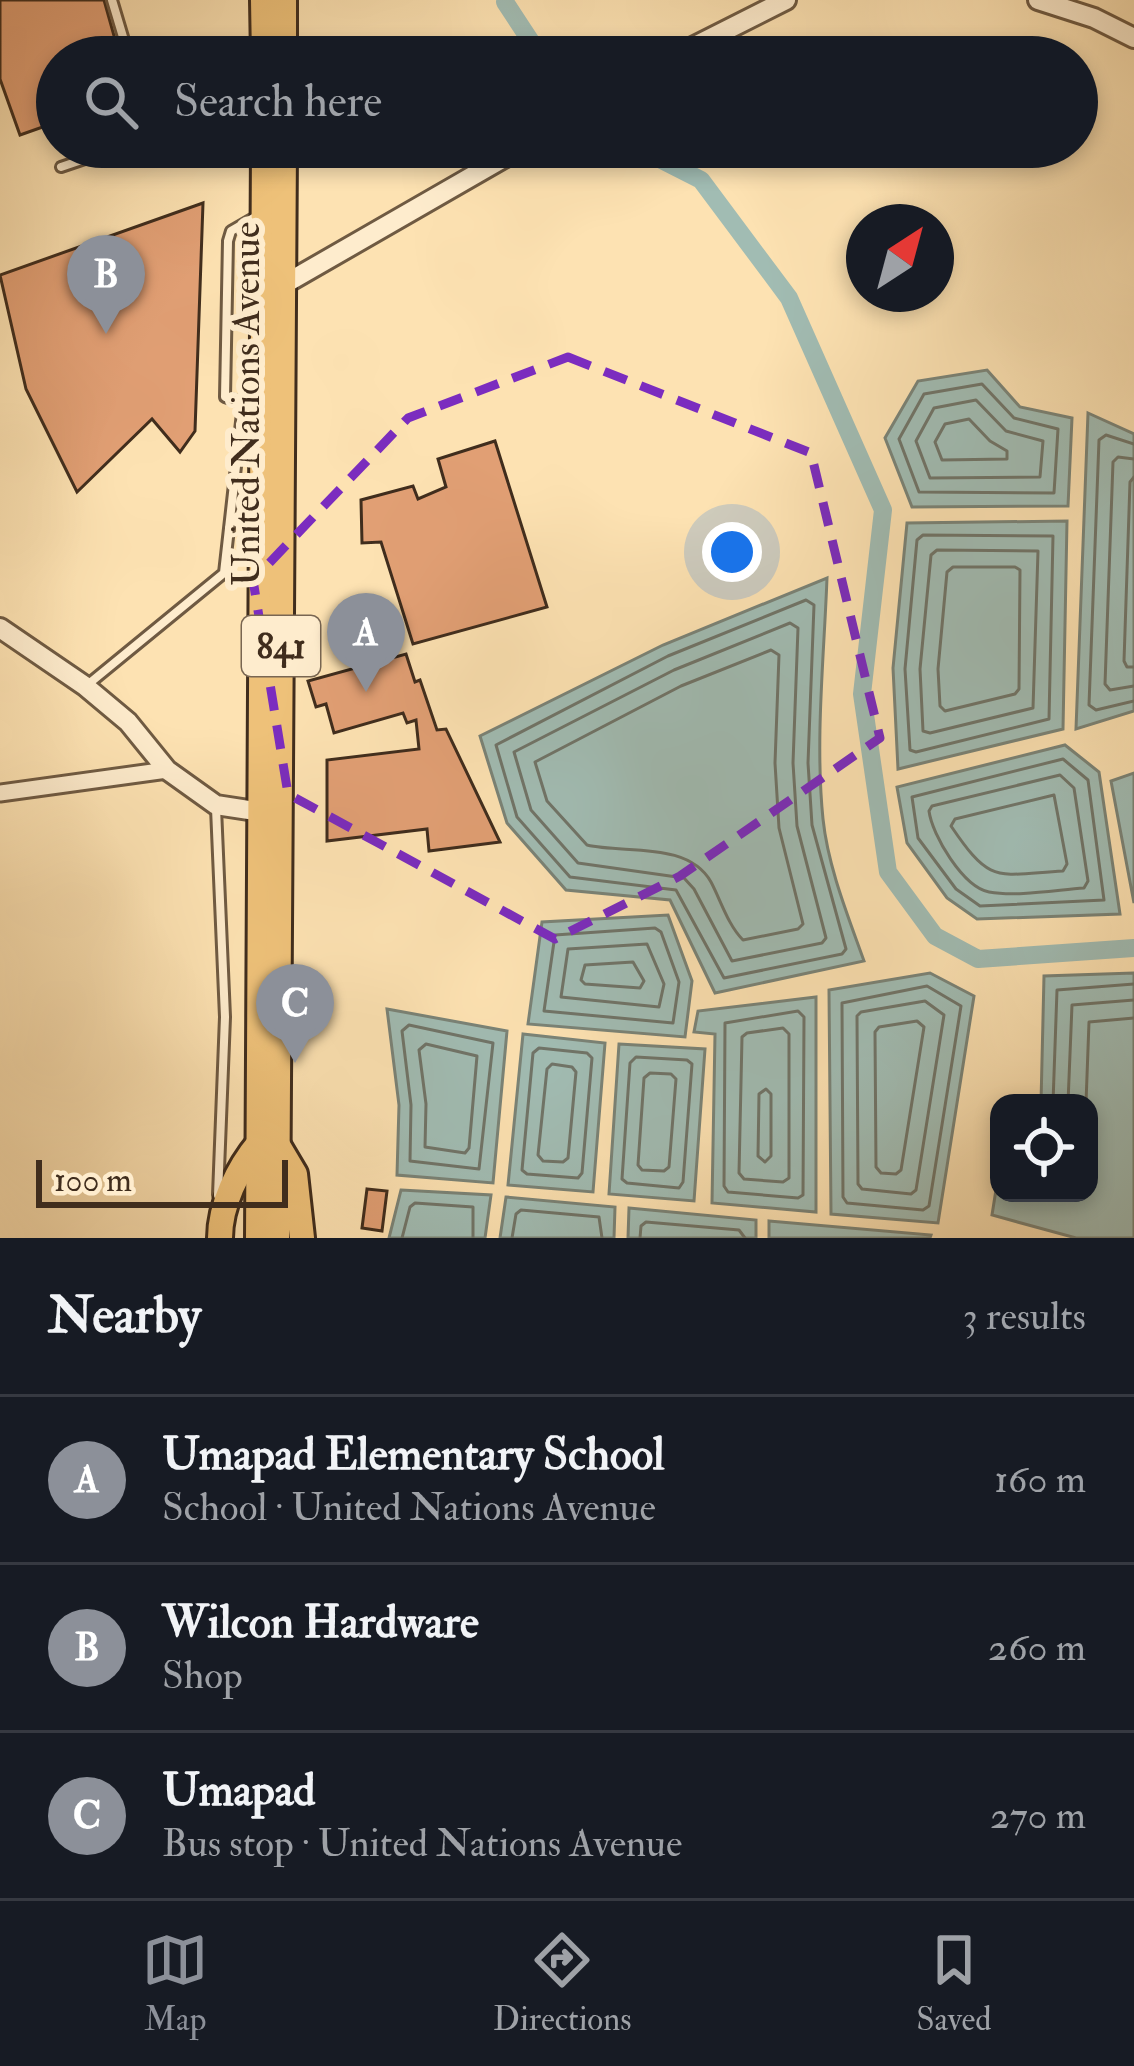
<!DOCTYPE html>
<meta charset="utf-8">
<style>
:root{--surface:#171b24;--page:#20242c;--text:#f1f3f6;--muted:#9ea1a6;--line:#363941;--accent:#8c9099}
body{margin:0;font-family:"IM FELL Double Pica",serif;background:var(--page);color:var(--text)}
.controls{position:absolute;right:36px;bottom:36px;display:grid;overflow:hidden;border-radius:24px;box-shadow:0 6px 18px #0003}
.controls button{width:108px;height:108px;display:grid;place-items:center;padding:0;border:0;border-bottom:3px solid var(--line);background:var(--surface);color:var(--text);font:60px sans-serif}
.compass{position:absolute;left:846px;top:204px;width:108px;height:108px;border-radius:50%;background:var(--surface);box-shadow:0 6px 18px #0003;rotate:36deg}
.scale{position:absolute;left:36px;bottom:30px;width:252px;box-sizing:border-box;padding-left:12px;border:6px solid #402d1d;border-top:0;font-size:33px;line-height:42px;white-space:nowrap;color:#402d1d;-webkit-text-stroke:9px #feeccd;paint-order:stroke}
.you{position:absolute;left:732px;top:552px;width:42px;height:42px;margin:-30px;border:9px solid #fff;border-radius:50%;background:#1a73e8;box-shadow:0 0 0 18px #1a73e833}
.badge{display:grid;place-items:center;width:78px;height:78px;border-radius:50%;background:var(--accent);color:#fff;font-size:39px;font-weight:700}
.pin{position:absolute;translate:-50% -99px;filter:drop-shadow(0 3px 6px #0008)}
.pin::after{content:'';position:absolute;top:63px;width:42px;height:36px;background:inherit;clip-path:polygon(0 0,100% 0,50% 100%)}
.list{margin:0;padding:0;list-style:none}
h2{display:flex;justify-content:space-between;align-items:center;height:156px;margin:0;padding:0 48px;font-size:51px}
h2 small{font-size:39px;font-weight:400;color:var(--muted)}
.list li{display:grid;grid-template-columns:78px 1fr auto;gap:36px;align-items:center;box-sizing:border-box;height:168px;padding:0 48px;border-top:3px solid var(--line)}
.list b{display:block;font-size:45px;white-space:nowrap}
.list p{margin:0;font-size:39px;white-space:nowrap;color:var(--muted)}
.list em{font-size:39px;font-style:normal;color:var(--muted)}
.icon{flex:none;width:66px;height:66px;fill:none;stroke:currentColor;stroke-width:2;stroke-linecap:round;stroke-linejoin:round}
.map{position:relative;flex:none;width:1134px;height:1238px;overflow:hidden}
.search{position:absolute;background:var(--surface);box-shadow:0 6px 18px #0003;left:36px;right:36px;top:36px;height:132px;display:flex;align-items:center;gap:30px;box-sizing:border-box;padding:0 42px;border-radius:66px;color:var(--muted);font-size:45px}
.sheet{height:660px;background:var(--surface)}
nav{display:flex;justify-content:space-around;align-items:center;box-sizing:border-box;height:168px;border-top:3px solid var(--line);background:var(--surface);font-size:33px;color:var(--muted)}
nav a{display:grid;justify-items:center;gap:6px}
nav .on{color:var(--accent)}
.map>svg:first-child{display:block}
.water{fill:#a1bcb3;stroke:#7a8377;stroke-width:3}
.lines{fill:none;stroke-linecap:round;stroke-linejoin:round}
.shore{stroke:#707468;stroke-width:3}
.canal{stroke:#a1bcb3;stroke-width:18}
.building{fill:#e19f74;stroke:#402d1d;stroke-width:3}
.service-casing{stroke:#6f5a42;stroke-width:14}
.minor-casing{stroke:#6f5a42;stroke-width:21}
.tertiary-casing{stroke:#6f5a42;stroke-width:24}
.primary-casing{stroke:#402d1d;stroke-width:30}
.service{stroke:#feeccd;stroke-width:8}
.minor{stroke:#feeccd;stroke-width:15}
.tertiary{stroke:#feeccd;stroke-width:18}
.primary{stroke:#eec179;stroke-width:24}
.marked{fill:none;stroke:#7b2cbf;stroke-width:9;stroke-dasharray:24 15;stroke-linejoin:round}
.labels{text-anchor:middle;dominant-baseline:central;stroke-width:12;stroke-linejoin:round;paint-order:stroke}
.shield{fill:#feeccd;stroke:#796652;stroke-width:3}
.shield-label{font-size:36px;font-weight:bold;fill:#402d1d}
.street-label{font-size:39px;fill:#402d1d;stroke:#feeccd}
</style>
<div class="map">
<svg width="1134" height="1238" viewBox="0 0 1134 1238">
<rect width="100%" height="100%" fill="#fde2b2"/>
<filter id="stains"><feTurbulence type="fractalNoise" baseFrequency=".00167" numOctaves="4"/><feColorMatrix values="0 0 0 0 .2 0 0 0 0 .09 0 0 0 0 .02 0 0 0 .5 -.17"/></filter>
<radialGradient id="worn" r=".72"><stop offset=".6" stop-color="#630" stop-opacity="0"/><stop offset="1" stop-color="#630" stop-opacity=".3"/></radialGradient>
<!-- water -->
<g class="water">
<polygon points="987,370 1020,407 1072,418 1068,506 912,507 885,438 918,381"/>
<polygon points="1088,413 1134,434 1134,711 1076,729"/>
<polygon points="1067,521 1063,729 898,769 893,668 907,523"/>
<path d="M827 578C824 658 815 740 823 819 828 867 848 916 864 961L715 993 670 900 566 890 507 823 480 736 663 645Z"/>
<polygon points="1065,745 1099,772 1120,914 977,919 947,898 907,843 897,787"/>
<polygon points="1134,773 1134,903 1111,781"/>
<polygon points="668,915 692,981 685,1037 528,1024 542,922"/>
<polygon points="930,973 974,996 938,1223 831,1214 829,990"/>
<polygon points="1134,973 1134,1238 1076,1238 992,1215 999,1171 999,1193 1089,1193 1089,1103 1041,1103 1044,976"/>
<polygon points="816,997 816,1212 712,1203 715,1034 694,1032 698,1011"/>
<polygon points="387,1009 507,1031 493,1183 397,1175 399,1105"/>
<polygon points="523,1034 605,1043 593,1192 508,1185"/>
<polygon points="619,1044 705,1049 694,1201 609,1194"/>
<polygon points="401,1190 491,1195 485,1238 389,1238"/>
<polygon points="506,1197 615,1207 614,1238 500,1238"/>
<polygon points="629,1208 756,1220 756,1238 628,1238"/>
<polygon points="769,1221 931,1235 930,1238 769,1238"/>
</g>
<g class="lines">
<!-- shore -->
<g class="shore">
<polygon points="982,384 1014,418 1058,429 1054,493 919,492 899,439 924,394"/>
<polygon points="976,400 1006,431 1043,441 1040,477 930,478 916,441 934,408"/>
<polygon points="969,419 990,441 1007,451 1007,459 942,460 935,442 945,424"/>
<polyline points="1134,444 1106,435 1099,440 1089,705 1096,710 1134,701"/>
<polyline points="1134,459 1118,457 1113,462 1105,684 1110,690 1134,686"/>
<polyline points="1134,477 1130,482 1124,661 1127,667 1134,667"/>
<polygon points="923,535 1053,536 1049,719 916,752 910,750 905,669 917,540"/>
<polygon points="937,550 1038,551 1033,708 930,733 923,731 920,669 931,555"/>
<polygon points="953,567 1015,567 1020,570 1019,689 1015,694 945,711 940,706 938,669 947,572"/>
<polygon points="806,600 814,605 808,763 812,825 846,949 842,954 724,978 676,890 570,877 517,817 496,745 668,656"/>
<polygon points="790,623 798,628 793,763 797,826 826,938 822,943 732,961 694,889 684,878 578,863 531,810 514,752 674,670"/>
<path d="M771 650 779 655 775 763 779 828 803 924 798 929 743 940C728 925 721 901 711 882 688 841 625 854 587 845L547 801 535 762 681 686Z"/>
<polygon points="1063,759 1088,780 1104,900 980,906 956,889 918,838 912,797"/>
<path d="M1060 775 1074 788 1088 881 1084 888C1056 890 1017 897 989 892 963 887 932 835 929 811L932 806Z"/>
<path d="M1054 795 1067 864 1063 871C995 875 991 885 951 826L955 819Z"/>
<polygon points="655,928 661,932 679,982 673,1023 544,1011 555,935"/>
<polygon points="647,944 664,984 659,1007 561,997 568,949"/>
<polygon points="633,962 644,981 640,988 585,984 581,980 585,965"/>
<polygon points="927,986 961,1006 929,1206 923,1210 847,1203 843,1197 842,1003"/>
<polygon points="925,1001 944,1015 916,1190 911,1194 862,1189 858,1184 857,1016 861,1012"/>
<polygon points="798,1011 804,1017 803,1195 798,1198 728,1192 724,1186 725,1023"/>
<polygon points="917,1021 924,1027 901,1170 896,1174 881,1173 876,1167 875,1032 879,1027"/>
<polygon points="409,1025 493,1043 479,1169 410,1161 411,1105 402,1031"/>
<polygon points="783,1028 789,1034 789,1178 783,1182 744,1179 739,1173 742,1037 747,1033"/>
<polygon points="426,1044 477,1056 469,1148 465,1153 425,1147 426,1104 419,1050"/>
<polygon points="539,1048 587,1053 592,1058 582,1173 578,1178 527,1174 522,1170 533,1053"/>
<polygon points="636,1057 687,1060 692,1064 683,1182 679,1188 627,1183 622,1179 630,1063"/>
<polygon points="552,1064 572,1067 576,1072 568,1158 563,1162 543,1161 538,1155 547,1069"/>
<polygon points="650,1073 671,1074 676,1079 669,1167 664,1171 642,1170 638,1165 644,1078"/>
<polygon points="766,1089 771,1094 771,1156 765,1162 758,1156 759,1094"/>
<polyline points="1053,1103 1057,990 1134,984"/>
<polyline points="1068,1103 1072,1005 1134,1000"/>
<polyline points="1086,1103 1089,1022 1134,1018"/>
<polyline points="402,1238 410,1207 415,1203 473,1207 473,1238"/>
<polyline points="512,1238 516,1214 521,1210 599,1217 602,1238"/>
<polyline points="640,1238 641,1226 646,1222 739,1230 745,1238"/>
</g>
<!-- canal -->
<g class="canal">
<polyline points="505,2 541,57"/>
<polyline points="636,147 701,180 789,298 883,510 862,694 888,872 935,936 978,959 1134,948"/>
</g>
</g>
<!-- building -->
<g class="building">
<polygon points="0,0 104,0 120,57 57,57 57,122 20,135 0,79"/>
<polygon points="203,203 195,431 180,452 152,419 77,492 26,389 0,275"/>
<polygon points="495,441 547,607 413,644 381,542 362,543 361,500 413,486 418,499 446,487 438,459"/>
<polygon points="406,654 415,682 420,680 437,730 446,729 500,842 429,851 427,829 327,841 327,760 419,749 416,720 407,723 403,713 334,733 326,704 316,707 308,681"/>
<polygon points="367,1189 387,1191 382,1231 362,1228"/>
</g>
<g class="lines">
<!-- service casing -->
<g class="service-casing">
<g id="service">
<polyline points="112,0 129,57"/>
<polyline points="61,167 120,147"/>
<polyline points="246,404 225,397 228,241 231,231 257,216"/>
<polyline points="86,686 224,573 243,404"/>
<polyline points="216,808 225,1017 218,1195"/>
</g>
</g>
<!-- minor casing -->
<g class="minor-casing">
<polyline id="minor" points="0,793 167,770"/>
</g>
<!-- tertiary casing -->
<g class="tertiary-casing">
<g id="tertiary">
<polyline points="1038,0 1094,18 1134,38"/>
<polyline points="673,57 786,0"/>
<polyline points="283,285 523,147"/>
<polyline points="0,628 85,686 128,722 167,770 216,805 261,812"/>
</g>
</g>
<!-- primary casing -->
<g class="primary-casing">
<g id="primary">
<polyline points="263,0 264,57"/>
<polyline points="284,0 284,57"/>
<polyline points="279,1147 295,1174 302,1238"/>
<path d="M220 1238C220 1205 238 1168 259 1143"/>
<polyline points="258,1238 264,147"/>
<polyline points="277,1238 284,147"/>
</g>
</g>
<!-- service -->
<use href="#service" class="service"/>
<!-- minor -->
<use href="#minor" class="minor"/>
<!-- tertiary -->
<use href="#tertiary" class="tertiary"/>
<!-- primary -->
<use href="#primary" class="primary"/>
</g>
<!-- marked area -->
<path class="marked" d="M568 357 811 453 880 738 680 876 555 939 288 794 253 580 408 418Z"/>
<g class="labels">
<!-- shield labels -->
<rect class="shield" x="242" y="616" width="78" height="60" rx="9"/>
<g class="shield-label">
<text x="281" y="646">841</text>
</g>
<!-- street labels -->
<g class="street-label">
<text transform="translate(246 404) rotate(-90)">United Nations Avenue</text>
</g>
</g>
<rect width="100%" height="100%" filter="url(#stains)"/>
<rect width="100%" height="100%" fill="url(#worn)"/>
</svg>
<div class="controls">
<button><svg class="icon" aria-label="locate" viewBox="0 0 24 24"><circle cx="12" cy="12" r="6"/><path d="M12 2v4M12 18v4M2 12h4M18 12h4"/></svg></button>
</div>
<svg class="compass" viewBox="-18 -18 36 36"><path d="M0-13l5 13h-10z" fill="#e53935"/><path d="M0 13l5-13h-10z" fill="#9ea1a6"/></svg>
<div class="scale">100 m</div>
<div class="you"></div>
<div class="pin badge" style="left:366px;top:692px">A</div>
<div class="pin badge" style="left:106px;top:334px">B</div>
<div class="pin badge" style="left:295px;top:1063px">C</div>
<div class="search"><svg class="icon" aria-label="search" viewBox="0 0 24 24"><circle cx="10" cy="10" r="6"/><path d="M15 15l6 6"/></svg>Search here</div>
</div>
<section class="sheet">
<h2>Nearby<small>3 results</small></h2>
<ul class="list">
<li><span class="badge">A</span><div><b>Umapad Elementary School</b><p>School · United Nations Avenue</p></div><em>160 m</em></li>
<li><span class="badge">B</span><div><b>Wilcon Hardware</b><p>Shop</p></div><em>260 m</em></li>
<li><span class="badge">C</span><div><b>Umapad</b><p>Bus stop · United Nations Avenue</p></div><em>270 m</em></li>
</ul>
</section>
<nav>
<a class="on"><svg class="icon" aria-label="map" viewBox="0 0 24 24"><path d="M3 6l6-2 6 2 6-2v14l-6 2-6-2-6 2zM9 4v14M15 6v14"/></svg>Map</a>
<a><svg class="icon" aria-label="directions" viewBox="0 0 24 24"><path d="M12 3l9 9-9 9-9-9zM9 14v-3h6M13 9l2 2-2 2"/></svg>Directions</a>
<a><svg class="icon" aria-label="saved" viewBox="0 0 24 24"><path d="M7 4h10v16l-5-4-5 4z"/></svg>Saved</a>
</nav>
